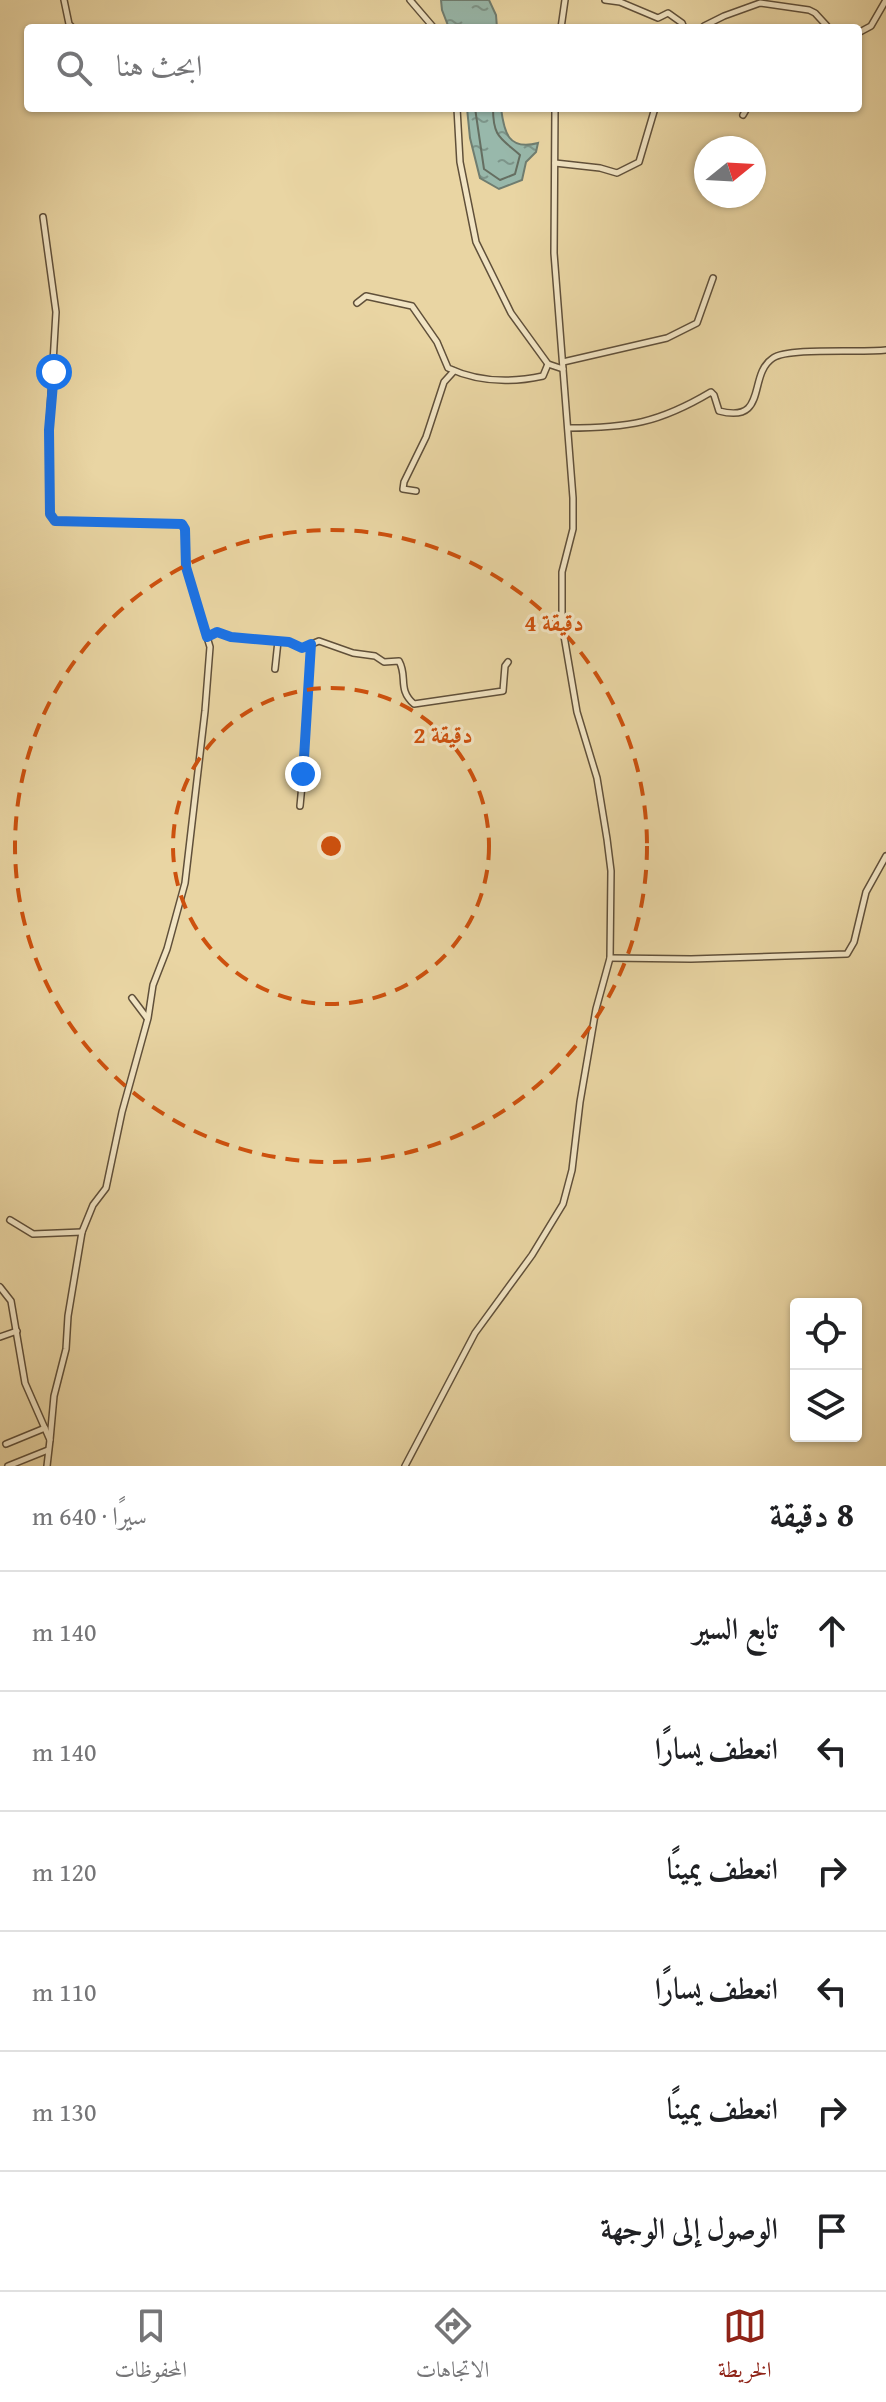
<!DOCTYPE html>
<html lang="ar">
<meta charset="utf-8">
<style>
:root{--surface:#fff;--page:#f2f2f2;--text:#202124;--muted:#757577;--line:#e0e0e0;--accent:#8f2418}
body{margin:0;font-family:"Gentium Book Plus",Amiri,serif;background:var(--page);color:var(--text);direction:rtl}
.controls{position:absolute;right:24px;bottom:24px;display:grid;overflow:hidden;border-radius:8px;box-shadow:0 2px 6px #0004}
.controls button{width:72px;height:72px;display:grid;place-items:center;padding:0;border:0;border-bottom:2px solid var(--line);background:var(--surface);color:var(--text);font:40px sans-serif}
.compass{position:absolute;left:694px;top:136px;width:72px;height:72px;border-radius:50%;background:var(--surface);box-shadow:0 2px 6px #0004;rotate:72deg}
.stop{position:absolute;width:24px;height:24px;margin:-18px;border:6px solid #1a73e8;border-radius:50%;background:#fff}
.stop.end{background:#1a73e8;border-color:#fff;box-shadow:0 2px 8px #0008}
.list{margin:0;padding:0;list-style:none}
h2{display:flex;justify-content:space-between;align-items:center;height:104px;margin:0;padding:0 32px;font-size:34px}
h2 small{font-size:26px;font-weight:400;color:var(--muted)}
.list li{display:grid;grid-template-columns:52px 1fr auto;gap:24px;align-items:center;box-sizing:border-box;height:120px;padding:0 32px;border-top:2px solid var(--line)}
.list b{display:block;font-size:30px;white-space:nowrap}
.list em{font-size:26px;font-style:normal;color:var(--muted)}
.icon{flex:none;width:44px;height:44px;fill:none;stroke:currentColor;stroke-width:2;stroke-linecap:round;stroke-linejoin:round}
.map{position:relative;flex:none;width:886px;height:1466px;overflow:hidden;direction:ltr}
.search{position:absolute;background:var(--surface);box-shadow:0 2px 6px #0004;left:24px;right:24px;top:24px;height:88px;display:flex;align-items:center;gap:20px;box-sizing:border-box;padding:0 28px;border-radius:8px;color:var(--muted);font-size:30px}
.sheet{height:824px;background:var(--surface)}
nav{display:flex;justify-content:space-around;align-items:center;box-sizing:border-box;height:112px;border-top:2px solid var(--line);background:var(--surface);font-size:22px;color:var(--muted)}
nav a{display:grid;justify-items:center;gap:4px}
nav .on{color:var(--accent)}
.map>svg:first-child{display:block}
.water{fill:url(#water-ripples);stroke:#6f7d70;stroke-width:2}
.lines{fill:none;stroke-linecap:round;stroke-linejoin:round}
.shore{stroke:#656e61;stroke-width:2}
.minor-casing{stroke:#60503a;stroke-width:8}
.minor{stroke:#f1e4c3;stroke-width:5}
.route{stroke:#1a73e8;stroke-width:10}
.ring{fill:none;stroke:#cd510e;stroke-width:4;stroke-dasharray:14 10}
.centre{fill:#cd510e;stroke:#f1e4c3;stroke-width:4}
.ring-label{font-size:24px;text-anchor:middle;font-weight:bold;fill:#cd510e;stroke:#f1e4c3;stroke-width:6;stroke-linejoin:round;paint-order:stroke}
</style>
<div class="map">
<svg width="886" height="1466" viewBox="0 0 886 1466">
<defs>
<pattern id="water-ripples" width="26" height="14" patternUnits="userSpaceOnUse" patternTransform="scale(2)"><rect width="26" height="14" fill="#98b8ab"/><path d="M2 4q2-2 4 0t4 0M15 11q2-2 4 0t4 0" fill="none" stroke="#7d958a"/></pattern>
</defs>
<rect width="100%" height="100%" fill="#e9d5a3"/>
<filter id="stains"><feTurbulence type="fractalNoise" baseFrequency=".0025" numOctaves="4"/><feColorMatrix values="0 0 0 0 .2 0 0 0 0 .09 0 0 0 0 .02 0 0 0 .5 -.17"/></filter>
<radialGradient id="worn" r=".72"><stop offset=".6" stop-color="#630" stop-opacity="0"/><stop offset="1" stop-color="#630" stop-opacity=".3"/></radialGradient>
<!-- water -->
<g class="water">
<polygon points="441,0 489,0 496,15 497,28 449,28 442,10"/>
<path d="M467 108H501C504 132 508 151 538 143L536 152 526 162 522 180 499 189 480 178 470 138Z"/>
</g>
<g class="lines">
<!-- shore -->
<path class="shore" d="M475 108 484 169 500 180 515 174 520 155C501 138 493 138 493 108"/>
<!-- minor casing -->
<g class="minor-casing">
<g id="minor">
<polyline points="64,0 69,24 73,28"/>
<polyline points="410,0 434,28"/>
<polyline points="605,0 620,2 658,18 668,13 682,23 684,28"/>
<polyline points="704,26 724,16 760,3 809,10 815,13 827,26 826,28"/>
<polyline points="561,28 565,0"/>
<polyline points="858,33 871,26 886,0"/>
<polyline points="457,108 460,162 476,242 511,313 548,364 563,369"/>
<polyline points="743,115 747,108"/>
<polyline points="555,163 600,168 617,173 639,162 655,108"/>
<polyline points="43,217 56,312 49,430 50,514 55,521 182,524 185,529 186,567 210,647 205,711 185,883 167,949 153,985 148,1018 122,1112 106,1188 93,1205 82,1232 68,1316 66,1349 54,1396 50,1440"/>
<path d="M357 303 366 296 412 306 437 342 448 368C478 382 511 383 543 376L548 364"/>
<polyline points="563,362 667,338 697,323 713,278"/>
<path d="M568 428C628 428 659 423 711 392L714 395 719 411C769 424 747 375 773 358 789 347 862 353 886 350"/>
<polyline points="416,491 403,489 404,482 426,437 444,382 454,371"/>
<path d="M207 637 217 632 231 637 289 642 302 648 319 641 353 653 375 656 384 662 399 661C408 677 397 689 414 704L503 691 505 666 508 662"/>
<polyline points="275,669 278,641"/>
<polyline points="291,779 303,774 311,644"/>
<polyline points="300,806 303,774"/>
<polyline points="610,958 691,959 847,954 854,942 866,892 886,856"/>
<polyline points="132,998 147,1018"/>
<polyline points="10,1220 33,1234 82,1232"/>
<polyline points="0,1287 11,1301 25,1383 50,1440 47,1466"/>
<polyline points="0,1337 17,1331"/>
<polyline points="6,1444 45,1428"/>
<polyline points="8,1466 48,1450"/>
<polyline points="405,1466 475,1333 532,1255 563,1204 572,1170 580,1102 596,1009 610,958 611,871 607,839 597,778 577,712 562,624 562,572 573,529 573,498 554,253 555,108"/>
</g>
</g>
<!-- minor -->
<use href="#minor" class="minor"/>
</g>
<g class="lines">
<!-- route -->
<polyline class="route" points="54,372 49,430 50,514 55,521 182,524 185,529 186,567 207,637 217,632 231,637 289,642 302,648 311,644 303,774"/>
</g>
<!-- distance rings -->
<g class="ring">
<circle cx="331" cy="846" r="158"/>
<circle cx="331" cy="846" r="316"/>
</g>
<circle cx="331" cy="846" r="12" class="centre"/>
<g class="ring-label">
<text x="554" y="631">4 دقيقة</text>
<text x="443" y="743">2 دقيقة</text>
</g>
<rect width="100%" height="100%" filter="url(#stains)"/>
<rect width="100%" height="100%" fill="url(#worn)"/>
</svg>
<div class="controls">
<button><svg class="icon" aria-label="locate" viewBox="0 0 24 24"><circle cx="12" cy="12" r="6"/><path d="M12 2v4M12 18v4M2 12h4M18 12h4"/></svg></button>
<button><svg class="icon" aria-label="layers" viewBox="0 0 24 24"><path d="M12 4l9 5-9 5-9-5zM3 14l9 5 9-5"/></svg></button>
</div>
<svg class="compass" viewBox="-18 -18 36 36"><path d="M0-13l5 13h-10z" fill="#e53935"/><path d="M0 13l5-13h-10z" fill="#757577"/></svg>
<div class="stop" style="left:54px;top:372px"></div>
<div class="stop end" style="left:303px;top:774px"></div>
<div class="search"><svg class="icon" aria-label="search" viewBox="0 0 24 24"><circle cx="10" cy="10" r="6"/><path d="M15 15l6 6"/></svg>ابحث هنا</div>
</div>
<section class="sheet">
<h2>8 دقيقة<small>سيرًا · 640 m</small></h2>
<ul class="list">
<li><svg class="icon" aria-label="ahead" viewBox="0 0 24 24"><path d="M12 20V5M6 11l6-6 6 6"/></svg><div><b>تابع السير</b></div><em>140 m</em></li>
<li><svg class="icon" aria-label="left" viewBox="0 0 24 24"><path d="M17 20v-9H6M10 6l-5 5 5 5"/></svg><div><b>انعطف يسارًا</b></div><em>140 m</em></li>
<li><svg class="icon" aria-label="right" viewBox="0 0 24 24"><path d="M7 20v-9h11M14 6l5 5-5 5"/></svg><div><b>انعطف يمينًا</b></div><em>120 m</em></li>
<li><svg class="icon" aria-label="left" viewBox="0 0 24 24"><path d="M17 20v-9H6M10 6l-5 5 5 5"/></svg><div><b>انعطف يسارًا</b></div><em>110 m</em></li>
<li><svg class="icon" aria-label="right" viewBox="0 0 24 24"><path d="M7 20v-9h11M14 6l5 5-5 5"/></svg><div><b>انعطف يمينًا</b></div><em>130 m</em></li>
<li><svg class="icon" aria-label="arrive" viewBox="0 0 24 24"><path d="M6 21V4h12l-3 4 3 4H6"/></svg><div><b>الوصول إلى الوجهة</b></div></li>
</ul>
</section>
<nav>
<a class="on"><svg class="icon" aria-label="map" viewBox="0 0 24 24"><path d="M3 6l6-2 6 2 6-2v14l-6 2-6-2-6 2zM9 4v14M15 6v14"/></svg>الخريطة</a>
<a><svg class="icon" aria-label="directions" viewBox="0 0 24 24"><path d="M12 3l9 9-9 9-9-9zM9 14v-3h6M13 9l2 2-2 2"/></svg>الاتجاهات</a>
<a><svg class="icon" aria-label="saved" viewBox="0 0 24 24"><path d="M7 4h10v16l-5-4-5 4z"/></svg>المحفوظات</a>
</nav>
